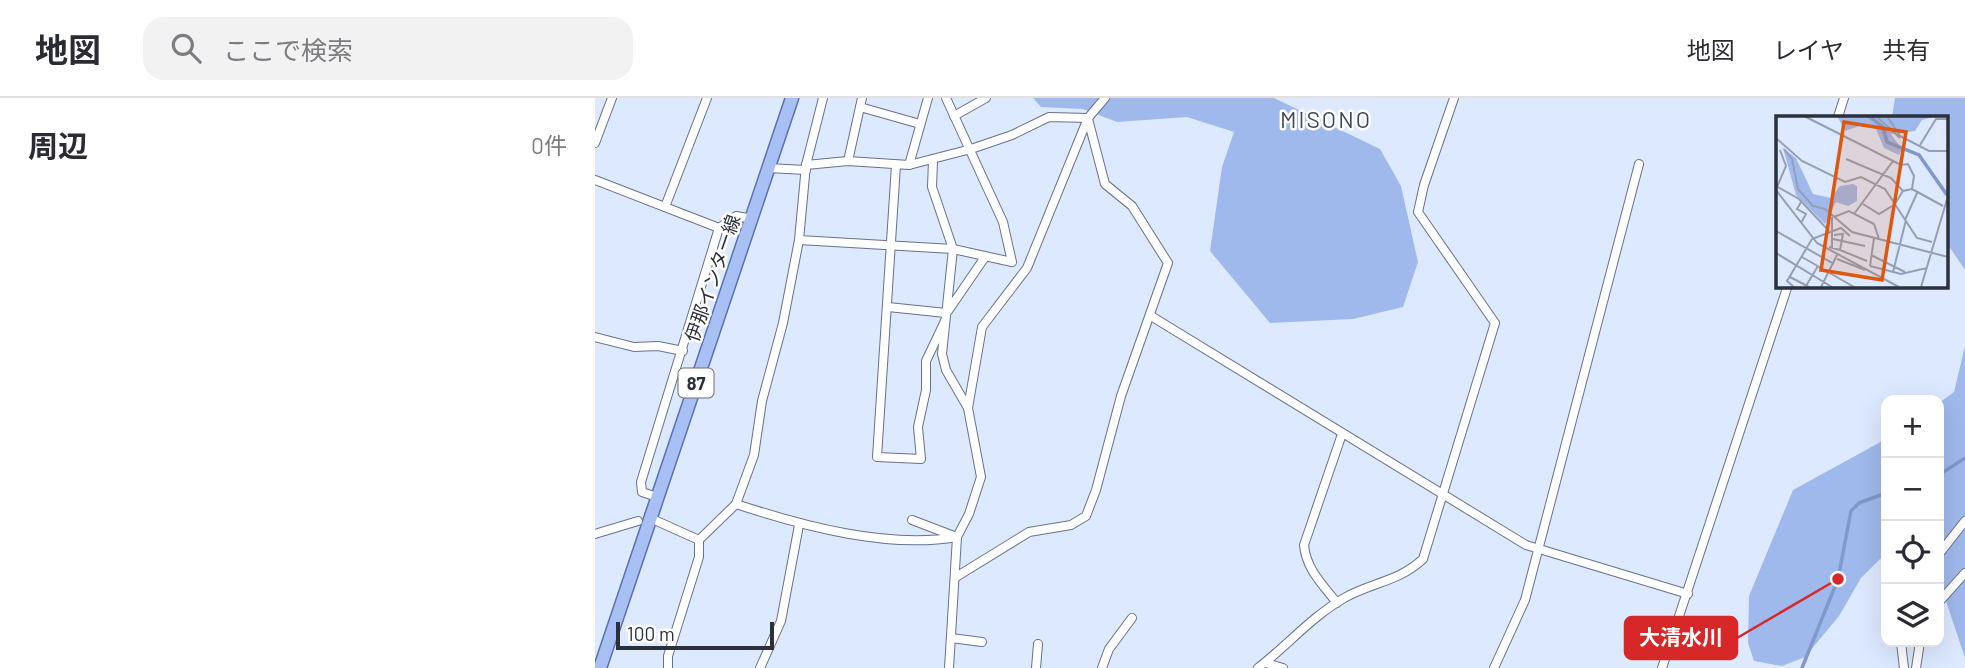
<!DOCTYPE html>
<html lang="ja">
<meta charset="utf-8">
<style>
:root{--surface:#fff;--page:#f2f2f3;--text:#2b2b33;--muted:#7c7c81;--line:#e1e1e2}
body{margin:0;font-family:Barlow,"Noto Sans JP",sans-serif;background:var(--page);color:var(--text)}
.controls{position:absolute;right:21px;bottom:21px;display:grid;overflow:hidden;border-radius:14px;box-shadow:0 7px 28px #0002}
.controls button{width:63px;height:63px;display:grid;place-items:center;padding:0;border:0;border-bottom:2px solid var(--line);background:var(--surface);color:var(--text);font:35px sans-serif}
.scale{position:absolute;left:21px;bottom:18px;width:158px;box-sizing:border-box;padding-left:7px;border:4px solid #2b303b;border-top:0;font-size:19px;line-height:24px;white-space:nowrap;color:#2b303b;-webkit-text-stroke:5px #fff;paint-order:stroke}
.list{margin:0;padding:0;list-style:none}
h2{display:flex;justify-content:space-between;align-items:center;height:91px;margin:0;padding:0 28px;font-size:30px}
h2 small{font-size:23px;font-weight:400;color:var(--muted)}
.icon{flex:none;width:38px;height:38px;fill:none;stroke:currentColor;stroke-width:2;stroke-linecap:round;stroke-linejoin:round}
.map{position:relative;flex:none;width:1370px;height:570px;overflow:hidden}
header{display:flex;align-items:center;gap:42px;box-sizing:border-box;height:98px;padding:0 35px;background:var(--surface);border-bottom:2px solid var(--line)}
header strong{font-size:33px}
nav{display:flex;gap:38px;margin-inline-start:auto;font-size:24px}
.search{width:490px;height:63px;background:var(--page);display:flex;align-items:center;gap:18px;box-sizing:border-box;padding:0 24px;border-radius:21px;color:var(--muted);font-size:26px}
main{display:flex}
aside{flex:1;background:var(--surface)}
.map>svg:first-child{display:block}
.forest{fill:#a0b9ec}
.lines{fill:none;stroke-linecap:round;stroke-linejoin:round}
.stream{stroke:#8098ca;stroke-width:3.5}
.minor-casing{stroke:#66728b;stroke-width:10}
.primary-casing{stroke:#5772af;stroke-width:15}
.minor{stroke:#fff;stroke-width:8}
.primary{stroke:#a9c0f4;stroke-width:12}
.labels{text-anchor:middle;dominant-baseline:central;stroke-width:5;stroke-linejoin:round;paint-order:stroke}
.shield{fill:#fff;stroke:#6b6e76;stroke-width:2}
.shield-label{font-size:18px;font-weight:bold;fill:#2b303b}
.street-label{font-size:19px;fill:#2b303b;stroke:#fff}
.quarter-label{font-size:23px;letter-spacing:2px;fill:#3d475e;stroke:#fff}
.inset-river{fill:none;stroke:#8098ca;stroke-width:3.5}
.inset-road{fill:none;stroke:#969fb1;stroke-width:2}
.view{fill:#df570e;fill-opacity:0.15;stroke:#df570e;stroke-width:3.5}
.inset-edge{fill:none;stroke:#2b303b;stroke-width:3.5}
.leader{fill:none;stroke:#d62828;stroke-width:2.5}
.callout-dot{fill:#d62828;stroke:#fff;stroke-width:2.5}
.callout{fill:#d62828;stroke:#d62828;stroke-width:2.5}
.callout-label{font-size:21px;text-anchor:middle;font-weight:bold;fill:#fff}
</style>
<header>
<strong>地図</strong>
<div class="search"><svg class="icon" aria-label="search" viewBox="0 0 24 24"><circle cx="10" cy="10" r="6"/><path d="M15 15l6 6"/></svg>ここで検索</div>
<nav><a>地図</a><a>レイヤ</a><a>共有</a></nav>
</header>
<main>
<aside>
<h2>周辺<small>0件</small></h2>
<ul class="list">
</ul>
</aside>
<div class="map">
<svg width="1370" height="570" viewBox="0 0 1370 570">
<rect width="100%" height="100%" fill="#dde9ff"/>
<!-- forest -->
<g class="forest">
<polygon points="438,0 679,0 785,51 806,88 823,164 808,209 758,221 675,225 615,153 627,69 639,34 592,19 522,24 488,11 446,9"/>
<polygon points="1300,0 1370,0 1370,172 1351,144 1351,19 1297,19"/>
<polygon points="1370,248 1370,560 1344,482 1344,305 1359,294"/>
<polygon points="1291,341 1291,455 1266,480 1244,518 1210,559 1187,568 1159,563 1153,545 1154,498 1198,392"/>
</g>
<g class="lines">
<!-- stream -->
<g class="stream">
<polyline points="1344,377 1370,360"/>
<polyline points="1207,570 1243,481 1256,413 1264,405 1291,395"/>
</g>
<!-- minor casing -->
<g class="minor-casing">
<g id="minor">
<polyline points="228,0 211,67 204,142 358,151 337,89 338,63"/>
<polyline points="351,0 408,124 417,164 358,151 347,256 351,272 373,310"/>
<polyline points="265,9 325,26"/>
<polyline points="359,18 391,0"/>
<polyline points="1243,19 1249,0"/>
<polyline points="0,45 17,0"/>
<polyline points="253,63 267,0"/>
<polyline points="211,67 253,63 314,67 376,51 417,37 454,19 493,20"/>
<polyline points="301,67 282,359 326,361 323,329 331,292 331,263 350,223"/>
<polyline points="314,67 333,0"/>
<polyline points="173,70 211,72"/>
<polyline points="0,82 124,130 141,118 158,121"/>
<polyline points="70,109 112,0"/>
<polyline points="293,209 351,215"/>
<polyline points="353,213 390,159"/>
<polyline points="556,218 931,447 1093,496"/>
<polyline points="0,239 39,249 63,248 88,253"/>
<polyline points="62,399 47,394 46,384 124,130"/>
<polyline points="141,406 159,357 167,303 188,225 204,142"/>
<polyline points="55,420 104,442"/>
<polyline points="317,422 359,438"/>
<polyline points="0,436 43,423"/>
<polyline points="1344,456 1370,423"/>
<polyline points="361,479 434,434 476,427 491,418 501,392 526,298 573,165 537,108 510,86 493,21"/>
<polyline points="1344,504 1370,475"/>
<path d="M742 505C728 487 711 471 709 447L747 336"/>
<polyline points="356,540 387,544"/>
<polyline points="1306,544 1309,570"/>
<polyline points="671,565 688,570"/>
<path d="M73 570V558L104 459V442L141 406C208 428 292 451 362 439"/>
<polyline points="165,570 186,523 204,427"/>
<polyline points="354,570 362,439 374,416 386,379 373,310 387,229 432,170 493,20 510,0"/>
<polyline points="441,570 443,546"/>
<polyline points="507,570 514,551 537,520"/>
<path d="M663 570C693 547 717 518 751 499 778 484 803 484 828 461L900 225 823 114 829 87 859 0"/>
<polyline points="899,570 930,502 1044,66"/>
<polyline points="1067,570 1193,187"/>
<polyline points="1321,570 1325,544"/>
</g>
</g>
<!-- primary casing -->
<g class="primary-casing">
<polyline id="primary" points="5,570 197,0"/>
</g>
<!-- minor -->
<use href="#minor" class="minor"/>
<!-- primary -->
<use href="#primary" class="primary"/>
</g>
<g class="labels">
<!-- shield labels -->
<rect class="shield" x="83.5" y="270.5" width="35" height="29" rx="5"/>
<g class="shield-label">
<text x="101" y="285">87</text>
</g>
<!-- street labels -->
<g class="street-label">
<text transform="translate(117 180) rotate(-71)">伊那インター線</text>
</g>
<!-- quarter labels -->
<g class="quarter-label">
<text x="731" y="21">MISONO</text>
</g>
</g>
<!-- overview -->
<g transform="translate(1181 18)">
<rect width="172" height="172" fill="#dde9ff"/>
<path d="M61 0H161L146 4 139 15 115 18 126 33 123 39 108 32 100 13 89 8 69 15ZM7 32 20 42 37 78 55 82 64 70 77 68 81 70V85L72 90 60 86 49 108 20 79Z" fill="#a0b9ec"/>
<path class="inset-river" d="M93 0 107 11 111 26 143 39 171 79"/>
<path class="inset-road" d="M28 0 125 49 132 48 138 60 136 73M100 0 124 22M111 0 124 20 153 35H172M0 22 26 45 69 66 85 61 109 73 141 122 156 126M144 29 160 3H172M8 33 16 43 22 73 37 90 49 93 76 116 172 141M70 43 115 62 127 75M0 70 23 83 53 115M1 71 10 50 4 34M136 73 167 90M0 74 41 127 123 171M25 86 21 93 30 98 25 107M87 88 103 98 116 90M117 91 127 75 136 73M78 98 117 45M56 101V132M58 101 73 95 98 108 103 123M129 104 141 77M0 115 58 148M36 123 65 112 74 120M57 123 89 130M53 131 64 134 67 118 58 119M64 134 91 145M0 137 56 171M95 139 129 156M26 141 78 171M61 143 89 154M94 150 125 158 151 152M94 150 98 122M117 156 130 104M14 161 33 171M30 170 42 150M18 171 11 165 36 123M45 171 61 139M145 171 172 80"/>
<path class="view" d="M68 6 130 16 106 164 45 154Z"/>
<rect width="172" height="172" class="inset-edge"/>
</g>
<!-- callouts -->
<path class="leader" d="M1243 481L1142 540"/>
<circle class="callout-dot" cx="1243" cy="481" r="7"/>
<rect class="callout" x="1030" y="519" width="112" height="42" rx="7"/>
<g class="callout-label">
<text x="1086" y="547">大清水川</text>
</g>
</svg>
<div class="controls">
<button>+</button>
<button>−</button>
<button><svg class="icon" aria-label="locate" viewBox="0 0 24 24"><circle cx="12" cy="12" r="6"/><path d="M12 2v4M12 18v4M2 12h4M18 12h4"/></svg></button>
<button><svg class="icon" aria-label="layers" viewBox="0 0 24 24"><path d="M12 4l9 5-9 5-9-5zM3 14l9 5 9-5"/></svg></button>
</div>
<div class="scale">100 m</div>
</div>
</main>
